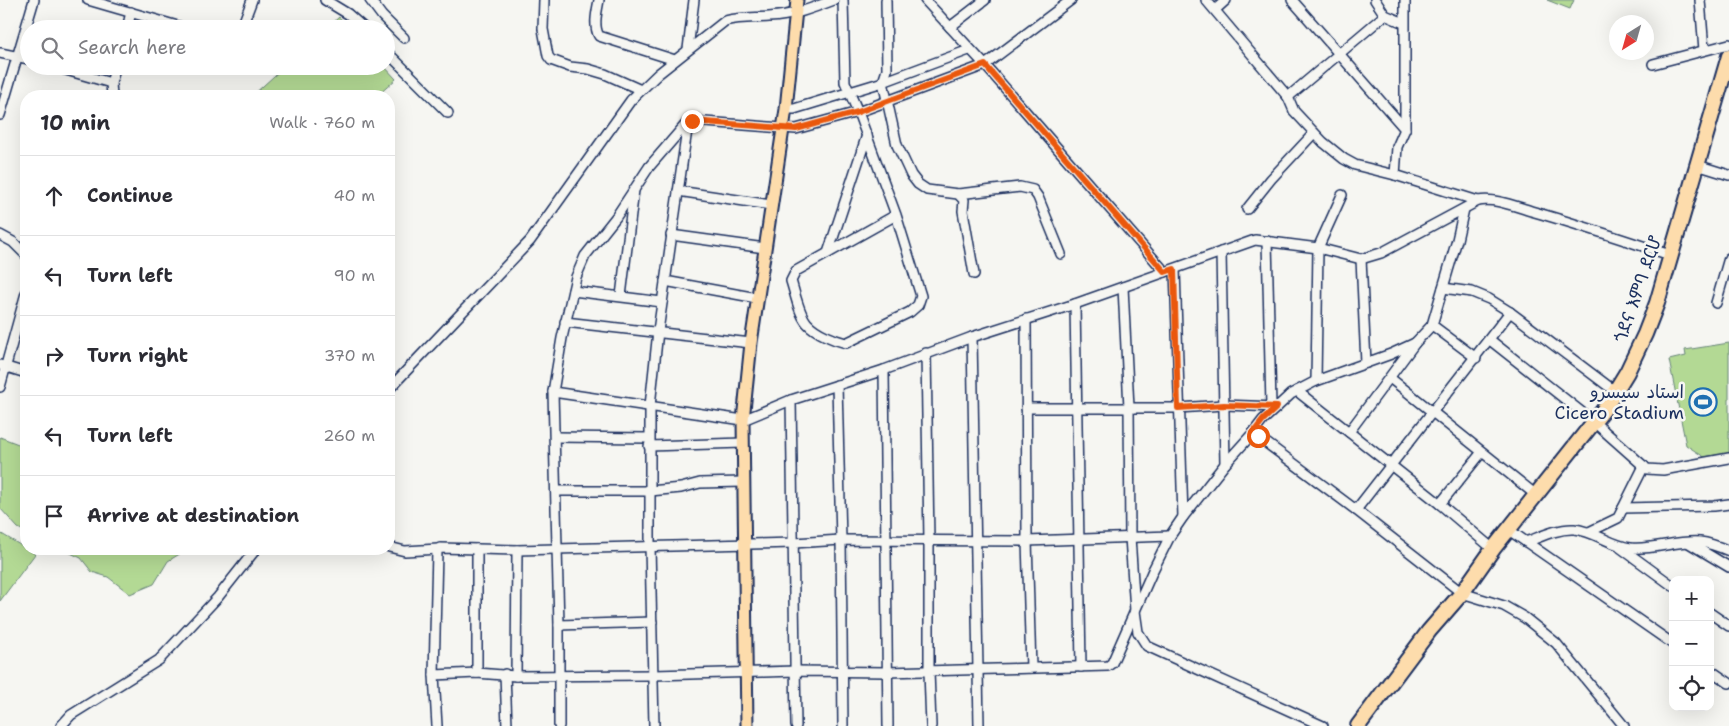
<!DOCTYPE html>
<meta charset="utf-8">
<style>
:root{--surface:#fff;--page:#f2f2f3;--text:#2b2b33;--muted:#7c7c81;--line:#e1e1e2}
body{margin:0;font-family:"Shantell Sans","Playpen Sans Arabic","Noto Sans Ethiopic",sans-serif;background:var(--page);color:var(--text)}
.controls{position:absolute;right:15px;bottom:15px;display:grid;overflow:hidden;border-radius:10px;box-shadow:0 5px 20px #0002}
.controls button{width:45px;height:45px;display:grid;place-items:center;padding:0;border:0;border-bottom:1px solid var(--line);background:var(--surface);color:var(--text);font:25px sans-serif}
.compass{position:absolute;left:1609px;top:15px;width:45px;height:45px;border-radius:50%;background:var(--surface);box-shadow:0 5px 20px #0002;rotate:217deg}
.stop{position:absolute;width:15px;height:15px;margin:-11px;border:4px solid #ea580c;border-radius:50%;background:#fff}
.stop.end{background:#ea580c;border-color:#fff;box-shadow:0 1px 5px #0008}
.list{margin:0;padding:0;list-style:none}
h2{display:flex;justify-content:space-between;align-items:center;height:65px;margin:0;padding:0 20px;font-size:21px}
h2 small{font-size:16px;font-weight:400;color:var(--muted)}
.list li{display:grid;grid-template-columns:32px 1fr auto;gap:15px;align-items:center;box-sizing:border-box;height:80px;padding:0 20px;border-top:1px solid var(--line)}
.list b{display:block;font-size:19px;white-space:nowrap}
.list em{font-size:16px;font-style:normal;color:var(--muted)}
.icon{flex:none;width:28px;height:28px;fill:none;stroke:currentColor;stroke-width:2;stroke-linecap:round;stroke-linejoin:round}
.map{position:relative;flex:none;width:1729px;height:726px;overflow:hidden}
.search{position:absolute;background:var(--surface);box-shadow:0 5px 20px #0002;left:20px;top:20px;width:375px;height:55px;display:flex;align-items:center;gap:12px;box-sizing:border-box;padding:0 18px;border-radius:28px;color:var(--muted);font-size:19px}
.panel{position:absolute;background:var(--surface);box-shadow:0 5px 20px #0002;left:20px;top:90px;width:375px;height:465px;border-radius:20px}
.map>svg:first-child{display:block}
.green{fill:#b3d994;stroke:#678479}
.lines{fill:none;stroke-linecap:round;stroke-linejoin:round}
.minor-casing{stroke:#1b2f5e;stroke-width:12}
.major-casing{stroke:#1b2f5e;stroke-width:15}
.highway-casing{stroke:#1b2f5e;stroke-width:18}
.minor{stroke:#f6f6f2;stroke-width:9}
.major{stroke:#fddcac;stroke-width:11}
.highway{stroke:#fddcac;stroke-width:14}
.route{stroke:#ea580c;stroke-width:6}
.labels{text-anchor:middle;dominant-baseline:central;stroke-width:5;stroke-linejoin:round;paint-order:stroke}
.street-label{font-size:18px;fill:#1b2f5e;stroke:#f6f6f2}
.poi-label{font-size:18px;fill:#1b2f5e;stroke:#f6f6f2;text-anchor:end}
</style>
<div class="map">
<svg width="1729" height="726" viewBox="0 0 1729 726">
<rect width="100%" height="100%" fill="#f6f6f2"/>
<filter id="ink" filterUnits="userSpaceOnUse"><feTurbulence type="fractalNoise" baseFrequency=".02" numOctaves="2"/><feDisplacementMap in="SourceGraphic" scale="10" xChannelSelector="R" yChannelSelector="G"/><feConvolveMatrix kernelMatrix="1 2 1 2 8 2 1 2 1" color-interpolation-filters="sRGB"/></filter>
<g filter="url(#ink)">
<!-- green -->
<g class="green">
<polygon points="1547,0 1574,0 1570,9"/>
<polygon points="339,17 349,29 326,29"/>
<polygon points="285,66 384,66 396,79 377,96 252,96"/>
<polygon points="1729,343 1729,453 1704,457 1686,445 1669,360 1686,356 1685,350"/>
<polygon points="0,437 26,447 26,532 18,528 0,508"/>
<polygon points="0,533 35,554 0,601"/>
<polygon points="62,549 188,549 168,561 154,584 130,594 108,577 92,572 81,558"/>
</g>
<g class="lines">
<!-- minor casing -->
<g class="minor-casing">
<g id="minor">
<polyline points="88,0 188,29"/>
<polyline points="325,0 348,14 365,29"/>
<polyline points="370,0 382,16 404,38"/>
<polyline points="544,0 543,29 548,56 551,60 570,67 588,69 605,74 641,90"/>
<path d="M599 0C597 11 593 26 599 36L675 60"/>
<path d="M843 0 845 82 858 112 896 215 921 296 918 305 910 312 846 343C834 340 816 333 807 323 799 314 795 293 791 281L796 271 896 215"/>
<polyline points="886,0 887,70 883,82 897,145 911,175 918,184 927,190 958,194 964,200 963,211 974,274"/>
<polyline points="925,0 985,65 1165,272"/>
<path d="M1206 0 1288 97 1294 111 1323 142 1344 159 1355 165 1395 175 1478 201C1496 198 1514 206 1531 211 1578 224 1624 240 1670 255"/>
<polyline points="1292,0 1405,129"/>
<polyline points="1375,0 1385,15 1404,23"/>
<polyline points="1700,0 1704,50"/>
<polyline points="1215,10 1226,0"/>
<polyline points="950,27 985,0"/>
<polyline points="127,29 131,12"/>
<polyline points="240,29 243,24 252,0"/>
<polyline points="688,49 694,0"/>
<polyline points="386,51 448,113"/>
<polyline points="0,53 29,59"/>
<polyline points="1653,64 1729,44"/>
<polyline points="52,66 111,83"/>
<polyline points="112,96 111,83 116,66"/>
<polyline points="1288,97 1385,15"/>
<polyline points="786,109 794,109 883,82 969,50"/>
<polyline points="0,115 34,0"/>
<polyline points="1697,165 1729,175"/>
<polyline points="1395,175 1397,147 1405,129 1405,0"/>
<polyline points="678,191 771,205"/>
<polyline points="958,194 1020,187 1033,190 1038,197 1061,254"/>
<polyline points="1247,209 1271,179 1314,133"/>
<polyline points="0,235 13,242 26,255"/>
<polyline points="671,235 765,248"/>
<polyline points="1267,241 1271,406"/>
<polyline points="1221,252 1225,464"/>
<polyline points="828,253 867,135"/>
<polyline points="1361,259 1366,363"/>
<polyline points="1175,269 1183,517"/>
<polyline points="665,281 757,298"/>
<polyline points="1123,287 1129,408 1130,537 1135,611 1138,632 1147,646 1323,726"/>
<polyline points="1443,288 1472,292 1489,299 1510,312 1616,392"/>
<polyline points="573,291 662,302"/>
<polyline points="621,296 634,190"/>
<polyline points="1716,303 1729,258"/>
<polyline points="1075,304 1081,667"/>
<polyline points="1026,319 1027,541 1031,668"/>
<polyline points="565,322 751,343"/>
<polyline points="1432,325 1476,358"/>
<polyline points="972,337 979,726"/>
<polyline points="1490,340 1594,422 1647,469 1663,470 1729,458"/>
<polyline points="926,353 929,541 929,671 931,726"/>
<polyline points="0,365 26,373"/>
<polyline points="884,370 888,726"/>
<polyline points="1390,378 1536,495"/>
<polyline points="1316,381 1318,248 1342,195"/>
<polyline points="837,385 841,540 843,726"/>
<polyline points="0,387 26,293"/>
<path d="M389 389 530 241 631 100 658 74 725 21C740 17 753 18 769 17 792 16 813 8 834 0"/>
<polyline points="1297,391 1440,504 1493,549"/>
<polyline points="553,392 743,420 791,400 884,370 972,337 1075,304 1255,240 1318,248 1361,259 1381,253 1478,201"/>
<polyline points="791,400 796,726"/>
<polyline points="1026,408 1178,408 1224,405 1277,407"/>
<polyline points="1349,432 1415,343"/>
<polyline points="1253,433 1263,420 1291,394 1316,381 1391,354 1415,343 1432,325 1457,240 1464,209"/>
<polyline points="555,437 649,438"/>
<polyline points="649,446 743,443"/>
<polyline points="556,491 650,491 681,488 700,483 743,482"/>
<polyline points="1440,504 1482,452"/>
<polyline points="1623,508 1714,506 1729,504"/>
<polyline points="1356,510 1510,312"/>
<polyline points="1509,530 1673,644"/>
<polyline points="1589,532 1618,518 1644,466"/>
<path d="M1526 542C1540 537 1558 528 1574 529 1595 531 1611 546 1631 548 1654 550 1677 540 1700 542 1710 543 1720 547 1729 551"/>
<polyline points="1689,543 1729,567"/>
<polyline points="389,547 405,551 438,549"/>
<polyline points="1621,548 1673,586"/>
<polyline points="1710,613 1729,626"/>
<polyline points="559,625 652,622"/>
<polyline points="1710,670 1729,683"/>
<polyline points="477,673 477,549"/>
<polyline points="505,674 507,726"/>
<polyline points="434,675 477,673 516,676 654,675 796,671 887,672 1108,666 1112,663 1153,570 1170,536 1183,517 1225,464 1253,433 1356,510 1462,593 1504,606 1525,618 1556,643 1624,726"/>
<polyline points="516,676 517,550"/>
<polyline points="61,726 71,715 159,660 218,597 256,549"/>
<polyline points="437,726 434,675 437,551 440,548 517,550 794,543 841,540 1027,541 1170,536"/>
<polyline points="559,726 559,625 553,392 562,338 576,277 585,256 616,217 649,167 687,123"/>
<polyline points="654,726 650,546 650,406 658,331 688,123 692,121 796,129 858,112 985,65 1071,0"/>
</g>
</g>
<!-- major casing -->
<g class="major-casing">
<polyline id="major" points="747,726 743,420 751,343 786,109 797,0"/>
</g>
<!-- highway casing -->
<g class="highway-casing">
<polyline id="highway" points="1358,726 1429,631 1462,593 1493,549 1605,408 1627,372 1645,334 1657,303 1729,56"/>
</g>
<!-- minor -->
<use href="#minor" class="minor"/>
<!-- major -->
<use href="#major" class="major"/>
<!-- highway -->
<use href="#highway" class="highway"/>
</g>
</g>
<g class="lines" filter="url(#ink)">
<!-- route -->
<polyline class="route" points="692,121 796,129 858,112 985,65 1165,272 1174,269 1178,408 1224,405 1277,407 1263,420 1253,433 1258,436"/>
</g>
<!-- icons -->
<defs>
<g id="stadium-ring" transform="scale(1.4375)"><circle r="9.5" fill="#f6f6f2" stroke="#1f6fb2" stroke-width="1.5"/><path d="M0-5a6.5 5 0 1 0 0 10a6.5 5 0 1 0 0-10ZM-3.5-1.8h7v3.6h-7Z" fill="#1f6fb2"/></g>
</defs>
<g fill-rule="evenodd">
<use href="#stadium-ring" x="1703" y="402"/>
</g>
<g class="labels">
<!-- street labels -->
<g class="street-label">
<text transform="translate(1638 289) rotate(-71)">ጎደና እምባ ደርሆ</text>
</g>
<!-- poi labels -->
<g class="poi-label">
<text x="1684" y="392">استاد سيسرو<tspan x="1684" dy="21">Cicero Stadium</tspan></text>
</g>
</g>
</svg>
<div class="controls">
<button>+</button>
<button>−</button>
<button><svg class="icon" aria-label="locate" viewBox="0 0 24 24"><circle cx="12" cy="12" r="6"/><path d="M12 2v4M12 18v4M2 12h4M18 12h4"/></svg></button>
</div>
<svg class="compass" viewBox="-18 -18 36 36"><path d="M0-13l5 13h-10z" fill="#e53935"/><path d="M0 13l5-13h-10z" fill="#7c7c81"/></svg>
<div class="stop" style="left:1258px;top:436px"></div>
<div class="stop end" style="left:692px;top:121px"></div>
<div class="search"><svg class="icon" aria-label="search" viewBox="0 0 24 24"><circle cx="10" cy="10" r="6"/><path d="M15 15l6 6"/></svg>Search here</div>
<section class="panel">
<h2>10 min<small>Walk · 760 m</small></h2>
<ul class="list">
<li><svg class="icon" aria-label="ahead" viewBox="0 0 24 24"><path d="M12 20V5M6 11l6-6 6 6"/></svg><div><b>Continue</b></div><em>40 m</em></li>
<li><svg class="icon" aria-label="left" viewBox="0 0 24 24"><path d="M17 20v-9H6M10 6l-5 5 5 5"/></svg><div><b>Turn left</b></div><em>90 m</em></li>
<li><svg class="icon" aria-label="right" viewBox="0 0 24 24"><path d="M7 20v-9h11M14 6l5 5-5 5"/></svg><div><b>Turn right</b></div><em>370 m</em></li>
<li><svg class="icon" aria-label="left" viewBox="0 0 24 24"><path d="M17 20v-9H6M10 6l-5 5 5 5"/></svg><div><b>Turn left</b></div><em>260 m</em></li>
<li><svg class="icon" aria-label="arrive" viewBox="0 0 24 24"><path d="M6 21V4h12l-3 4 3 4H6"/></svg><div><b>Arrive at destination</b></div></li>
</ul>
</section>
</div>
